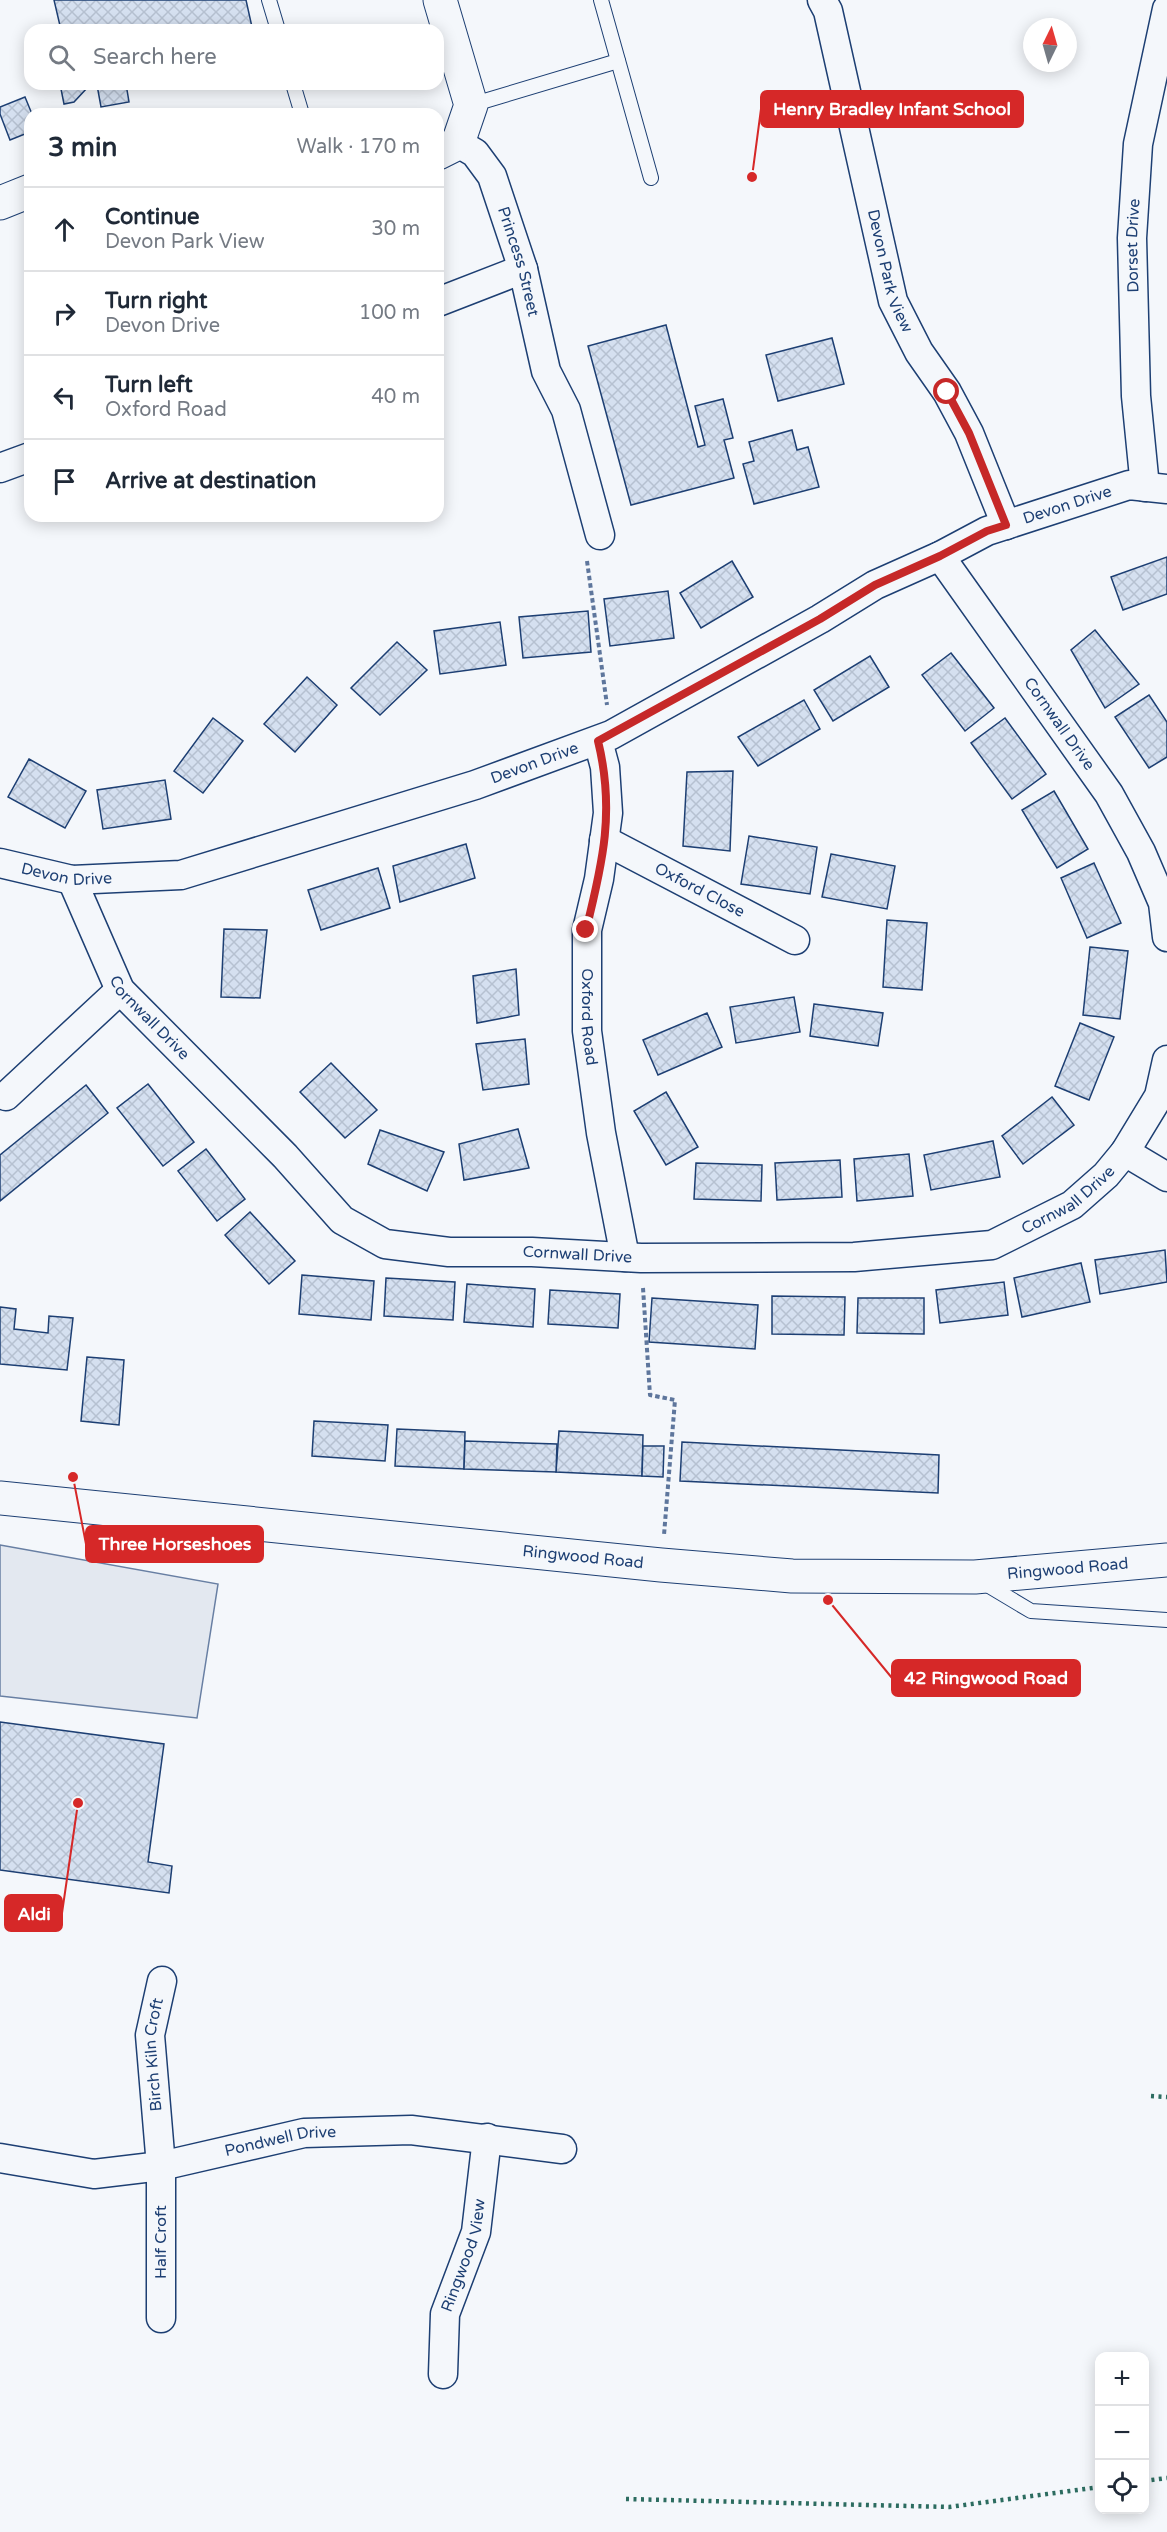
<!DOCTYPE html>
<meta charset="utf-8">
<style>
:root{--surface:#fff;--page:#f2f2f3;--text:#1f2937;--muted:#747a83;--line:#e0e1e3}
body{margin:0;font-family:"Varela Round",sans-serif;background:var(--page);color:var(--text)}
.controls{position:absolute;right:18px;bottom:18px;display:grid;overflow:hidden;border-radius:12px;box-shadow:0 3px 15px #0003}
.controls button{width:54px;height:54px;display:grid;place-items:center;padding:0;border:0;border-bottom:2px solid var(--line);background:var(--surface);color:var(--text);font:30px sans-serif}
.compass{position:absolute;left:1023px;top:18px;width:54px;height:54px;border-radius:50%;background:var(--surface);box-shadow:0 3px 15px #0003;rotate:5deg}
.stop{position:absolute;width:18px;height:18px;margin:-14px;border:4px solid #c62828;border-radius:50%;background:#fff}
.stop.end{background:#c62828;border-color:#fff;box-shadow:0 2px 6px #0008}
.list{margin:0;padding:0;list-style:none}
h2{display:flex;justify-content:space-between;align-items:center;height:78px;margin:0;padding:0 24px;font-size:26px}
h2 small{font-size:20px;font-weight:400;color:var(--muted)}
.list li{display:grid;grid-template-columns:39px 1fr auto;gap:18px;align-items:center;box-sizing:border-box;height:84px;padding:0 24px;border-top:2px solid var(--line)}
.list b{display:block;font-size:22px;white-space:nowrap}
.list p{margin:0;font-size:20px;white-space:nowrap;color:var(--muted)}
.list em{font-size:20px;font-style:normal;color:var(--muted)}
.icon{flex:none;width:33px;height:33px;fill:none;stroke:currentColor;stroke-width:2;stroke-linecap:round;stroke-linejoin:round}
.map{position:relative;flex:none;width:1167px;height:2532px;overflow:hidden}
.search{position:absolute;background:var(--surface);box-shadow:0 3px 15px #0003;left:24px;top:24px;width:420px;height:66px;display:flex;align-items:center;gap:15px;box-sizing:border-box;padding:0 21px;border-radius:18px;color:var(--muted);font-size:22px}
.panel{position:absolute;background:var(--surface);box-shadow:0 3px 15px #0003;left:24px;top:108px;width:420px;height:414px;border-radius:18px}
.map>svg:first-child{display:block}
.parking{fill:#e3e8f0;stroke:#687fa3;stroke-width:1.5}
.building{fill:url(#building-cross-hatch);stroke:#1d3f73;stroke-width:1.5}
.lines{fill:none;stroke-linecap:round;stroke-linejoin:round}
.lane-casing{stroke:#1d3f73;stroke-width:16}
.street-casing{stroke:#1d3f73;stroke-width:31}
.secondary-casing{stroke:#1d3f73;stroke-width:35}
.highway-casing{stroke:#1d3f73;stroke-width:35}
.path{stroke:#5e769c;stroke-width:4;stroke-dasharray:4.5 3;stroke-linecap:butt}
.lane{stroke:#f4f7fb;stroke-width:14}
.street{stroke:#f4f7fb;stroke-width:28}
.secondary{stroke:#f4f7fb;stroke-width:33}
.highway{stroke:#f4f7fb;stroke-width:33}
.hedge{stroke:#2c6c60;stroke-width:4.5;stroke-dasharray:3 4.5;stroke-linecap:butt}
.route{stroke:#c62828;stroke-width:8}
.labels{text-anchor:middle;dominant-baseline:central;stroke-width:4.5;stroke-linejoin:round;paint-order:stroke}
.street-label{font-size:16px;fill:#1d3f73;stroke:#f4f7fb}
.leader{fill:none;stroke:#d62828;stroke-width:2}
.callout-dot{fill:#d62828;stroke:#f4f7fb;stroke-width:2}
.callout{fill:#d62828;stroke:#d62828;stroke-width:2}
.callout-label{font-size:18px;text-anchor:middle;font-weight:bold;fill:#fff}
</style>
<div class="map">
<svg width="1167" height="2532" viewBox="0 0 1167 2532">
<defs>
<pattern id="building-cross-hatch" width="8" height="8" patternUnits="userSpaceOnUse" patternTransform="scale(1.5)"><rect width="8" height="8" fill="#d5e0f0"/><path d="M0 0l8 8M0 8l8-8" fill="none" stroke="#b6c1d1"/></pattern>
</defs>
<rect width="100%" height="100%" fill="#f4f7fb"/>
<!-- parking -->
<polygon class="parking" points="0,1545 218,1584 197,1718 0,1696"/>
<!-- building -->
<g class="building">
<polygon points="54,0 246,0 252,27 240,30 61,30"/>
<polygon points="60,84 126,84 129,102 101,107 97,85 88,87 74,102 64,104"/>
<polygon points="25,97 32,114 30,132 10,140 0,114 0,107"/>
<polygon points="666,325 698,447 705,445 695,406 723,399 733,438 724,440 734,478 631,505 588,346"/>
<polygon points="832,338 844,384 778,401 766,355"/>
<polygon points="792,430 797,450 808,447 819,487 754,504 743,464 754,461 749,442"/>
<polygon points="1167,557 1167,594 1123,610 1111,577"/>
<polygon points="732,561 753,597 701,628 680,593"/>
<polygon points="668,591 674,638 610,646 604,599"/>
<polygon points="588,611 591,652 523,658 519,617"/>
<polygon points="500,622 506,665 440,674 434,631"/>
<polygon points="1095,630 1139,684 1105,708 1071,650"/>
<polygon points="397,642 427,670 380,715 351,688"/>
<polygon points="951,653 994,708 965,731 922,675"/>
<polygon points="870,656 889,687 833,721 814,690"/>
<polygon points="307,677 337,705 295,752 264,724"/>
<polygon points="1149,695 1167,722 1167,757 1149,768 1115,717"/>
<polygon points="804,700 820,729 758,766 738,737"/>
<polygon points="213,718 243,741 203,793 174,771"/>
<polygon points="1005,718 1046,774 1012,799 971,743"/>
<polygon points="29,759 86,791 65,828 8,797"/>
<polygon points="733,771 730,851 683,846 687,772"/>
<polygon points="165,780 171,819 103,829 97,790"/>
<polygon points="1054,791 1088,849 1057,868 1022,810"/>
<polygon points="749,836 817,847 810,894 741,884"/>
<polygon points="466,844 475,878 400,902 393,866"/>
<polygon points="831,854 895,866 887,909 822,897"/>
<polygon points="1094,863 1121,923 1087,938 1061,878"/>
<polygon points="378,868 390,908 321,930 308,890"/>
<polygon points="887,920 927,923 922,990 883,987"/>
<polygon points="224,929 267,930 260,998 221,997"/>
<polygon points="1090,947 1128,951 1120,1019 1083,1015"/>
<polygon points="516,969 519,1015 477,1023 473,976"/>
<polygon points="794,997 800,1032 736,1043 730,1007"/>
<polygon points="814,1004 883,1013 878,1046 810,1036"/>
<polygon points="707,1013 722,1047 658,1075 643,1040"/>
<polygon points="1080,1023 1114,1037 1089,1100 1055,1086"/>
<polygon points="525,1039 529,1084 483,1090 476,1044"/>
<polygon points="331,1063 377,1110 345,1138 300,1092"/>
<polygon points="148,1084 194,1142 163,1166 117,1108"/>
<polygon points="86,1085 108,1113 0,1201 0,1155"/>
<polygon points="666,1092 698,1147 666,1165 634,1111"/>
<polygon points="1052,1097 1074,1125 1023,1164 1002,1136"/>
<polygon points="518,1129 529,1168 464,1180 459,1144"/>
<polygon points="380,1130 444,1152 427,1191 368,1164"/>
<polygon points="993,1141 1000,1177 931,1190 924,1155"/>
<polygon points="206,1149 245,1199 217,1221 178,1171"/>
<polygon points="909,1154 913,1196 857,1201 854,1159"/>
<polygon points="840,1160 842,1197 777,1200 775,1163"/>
<polygon points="696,1163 762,1165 761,1201 694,1199"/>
<polygon points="250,1212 295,1261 269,1284 225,1235"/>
<polygon points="1165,1250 1167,1282 1100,1294 1095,1260"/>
<polygon points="1081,1263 1090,1302 1022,1317 1014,1278"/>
<polygon points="302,1275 374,1281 371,1320 299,1314"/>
<polygon points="386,1278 455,1282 453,1320 384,1316"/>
<polygon points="1004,1282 1008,1315 940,1323 936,1290"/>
<polygon points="467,1284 535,1289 533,1327 464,1322"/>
<polygon points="550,1290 620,1294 618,1328 548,1324"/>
<polygon points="772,1296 845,1297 844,1335 772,1334"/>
<polygon points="652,1298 758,1305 755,1349 649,1342"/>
<polygon points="858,1298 924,1298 924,1334 857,1333"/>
<polygon points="0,1307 16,1309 14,1329 48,1333 49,1316 73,1318 67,1370 0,1364"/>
<polygon points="87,1357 124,1360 119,1425 81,1421"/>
<polygon points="314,1421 388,1425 385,1461 312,1456"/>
<polygon points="397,1429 465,1432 464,1469 395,1466"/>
<polygon points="559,1431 643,1435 642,1476 556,1472"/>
<polygon points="465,1441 557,1444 556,1472 464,1469"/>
<polygon points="682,1442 939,1455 938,1493 680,1481"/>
<polygon points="643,1446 664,1446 663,1477 642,1476"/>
<polygon points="0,1722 164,1744 148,1862 172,1866 169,1893 0,1870"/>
</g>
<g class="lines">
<!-- lane casing -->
<g class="lane-casing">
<g id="lane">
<polyline points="269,0 278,30"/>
<polyline points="601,0 651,178"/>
<polyline points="293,84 302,114"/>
<polyline points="471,105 618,61"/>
<polyline points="984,1583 1031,1611 1167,1620"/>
</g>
</g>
<!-- street casing -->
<g class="street-casing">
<g id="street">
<path id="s1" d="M822 0 828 11 893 301 919 352 947 392 969 433 1006 525"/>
<path id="s2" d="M458 143 475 153 492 176 523 269 546 371 566 410 600 535"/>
<polyline points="438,302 523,269"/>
<polyline points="0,468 30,457"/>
<path id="s3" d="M1145 487 1136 396 1132 238 1138 144 1167 9"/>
<path id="s4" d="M940 556 1109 794 1141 852 1163 903 1167 937"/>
<path id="s5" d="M598 741 605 767 608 813 599 879 587 930V1031L601 1133 625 1257"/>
<path id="s6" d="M604 840 795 940"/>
<path id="s7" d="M0 863 72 880 181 875 475 785 611 735 820 619 875 585 940 556 987 531 1129 485 1167 489"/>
<path id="s8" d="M72 880 120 990 285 1156 342 1220 385 1244 449 1252H532L641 1258 854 1257 992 1245 1072 1205 1106 1175 1125 1152 1159 1096 1167 1060"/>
<polyline points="6,1096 120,990"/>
<polyline points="1125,1152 1167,1177"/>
<path id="s9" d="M0 2158 94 2174 161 2166 304 2133 411 2130 562 2149"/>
<path id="s10" d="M161 2318V2166L150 2035 162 1981"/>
<path id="s11" d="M443 2374 445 2314 476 2232 487 2138"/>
</g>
</g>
<!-- secondary casing -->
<g class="secondary-casing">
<g id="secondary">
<polyline points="438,153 458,143 471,105 440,0"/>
<polyline points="0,203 30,191"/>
</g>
</g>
<!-- highway casing -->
<g class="highway-casing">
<g id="highway">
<path id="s12" d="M0 1498 661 1565 792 1576 975 1577 1167 1560"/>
</g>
</g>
<!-- path -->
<g class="path">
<polyline points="587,561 607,705"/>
<polyline points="643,1288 650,1395 675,1400 664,1535"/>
</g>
<!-- lane -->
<use href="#lane" class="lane"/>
<!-- street -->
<use href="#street" class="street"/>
<!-- secondary -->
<use href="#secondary" class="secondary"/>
<!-- highway -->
<use href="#highway" class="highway"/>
<!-- hedge -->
<g class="hedge">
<polyline points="1151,2096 1167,2097"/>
<polyline points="1144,2481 1167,2478"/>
<polyline points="626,2499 949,2507 1100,2487"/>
</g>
</g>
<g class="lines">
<!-- route -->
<path class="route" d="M586 930C603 862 615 810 598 741L820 619 875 585 940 556 987 531 1006 525 969 433 947 392"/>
</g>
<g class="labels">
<!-- street labels -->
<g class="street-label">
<text stroke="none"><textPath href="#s3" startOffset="242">Dorset Drive</textPath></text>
<text stroke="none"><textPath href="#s2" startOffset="138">Princess Street</textPath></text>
<text stroke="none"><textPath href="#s1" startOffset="280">Devon Park View</textPath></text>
<text stroke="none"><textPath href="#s7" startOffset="1148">Devon Drive</textPath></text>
<text stroke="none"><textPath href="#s4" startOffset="206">Cornwall Drive</textPath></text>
<text stroke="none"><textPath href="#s7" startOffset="554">Devon Drive</textPath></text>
<text stroke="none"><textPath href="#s7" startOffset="68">Devon Drive</textPath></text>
<text stroke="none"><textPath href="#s6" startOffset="108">Oxford Close</textPath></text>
<text stroke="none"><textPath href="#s8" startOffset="160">Cornwall Drive</textPath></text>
<text stroke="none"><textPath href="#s5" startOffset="279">Oxford Road</textPath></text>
<text stroke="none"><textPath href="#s8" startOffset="1186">Cornwall Drive</textPath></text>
<text stroke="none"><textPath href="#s8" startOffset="682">Cornwall Drive</textPath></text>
<text stroke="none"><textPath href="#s12" startOffset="586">Ringwood Road</textPath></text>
<text stroke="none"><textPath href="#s12" startOffset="1072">Ringwood Road</textPath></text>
<text stroke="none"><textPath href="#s10" startOffset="264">Birch Kiln Croft</textPath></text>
<text stroke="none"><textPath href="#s9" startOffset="285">Pondwell Drive</textPath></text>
<text transform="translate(161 2242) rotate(-90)">Half Croft</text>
<text stroke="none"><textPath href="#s11" startOffset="122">Ringwood View</textPath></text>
</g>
</g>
<!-- callouts -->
<path class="leader" d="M752 177L761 109M73 1477L86 1544M828 1600L892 1678M78 1803L62 1913"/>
<g class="callout-dot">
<circle cx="752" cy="177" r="6"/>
<circle cx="73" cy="1477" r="6"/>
<circle cx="828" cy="1600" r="6"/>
<circle cx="78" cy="1803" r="6"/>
</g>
<g class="callout">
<rect x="761" y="91" width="262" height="36" rx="6"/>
<rect x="86" y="1526" width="177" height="36" rx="6"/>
<rect x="892" y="1660" width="188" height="36" rx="6"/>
<rect x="5" y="1895" width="57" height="36" rx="6"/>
</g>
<g class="callout-label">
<text x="892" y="115">Henry Bradley Infant School</text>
<text x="175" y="1550">Three Horseshoes</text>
<text x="986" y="1684">42 Ringwood Road</text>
<text x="34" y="1920">Aldi</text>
</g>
</svg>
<div class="controls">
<button>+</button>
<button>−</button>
<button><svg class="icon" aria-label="locate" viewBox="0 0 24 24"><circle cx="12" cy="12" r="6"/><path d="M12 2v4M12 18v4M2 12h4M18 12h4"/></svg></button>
</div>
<svg class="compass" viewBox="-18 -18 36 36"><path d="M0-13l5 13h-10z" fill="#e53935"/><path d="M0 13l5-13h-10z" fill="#747a83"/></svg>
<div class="stop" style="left:947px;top:392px"></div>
<div class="stop end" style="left:586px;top:930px"></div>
<div class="search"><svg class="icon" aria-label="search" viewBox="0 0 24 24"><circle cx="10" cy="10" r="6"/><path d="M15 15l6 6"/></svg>Search here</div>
<section class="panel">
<h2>3 min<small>Walk · 170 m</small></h2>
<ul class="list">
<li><svg class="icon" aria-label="ahead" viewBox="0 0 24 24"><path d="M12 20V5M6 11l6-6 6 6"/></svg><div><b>Continue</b><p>Devon Park View</p></div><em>30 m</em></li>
<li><svg class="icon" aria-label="right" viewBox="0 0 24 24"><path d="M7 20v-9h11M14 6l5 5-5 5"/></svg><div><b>Turn right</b><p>Devon Drive</p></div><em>100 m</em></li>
<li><svg class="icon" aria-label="left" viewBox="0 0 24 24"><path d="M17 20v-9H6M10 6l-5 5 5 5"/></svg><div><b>Turn left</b><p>Oxford Road</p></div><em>40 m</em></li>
<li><svg class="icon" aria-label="arrive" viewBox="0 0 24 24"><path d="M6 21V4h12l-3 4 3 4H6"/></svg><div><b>Arrive at destination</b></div></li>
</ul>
</section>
</div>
